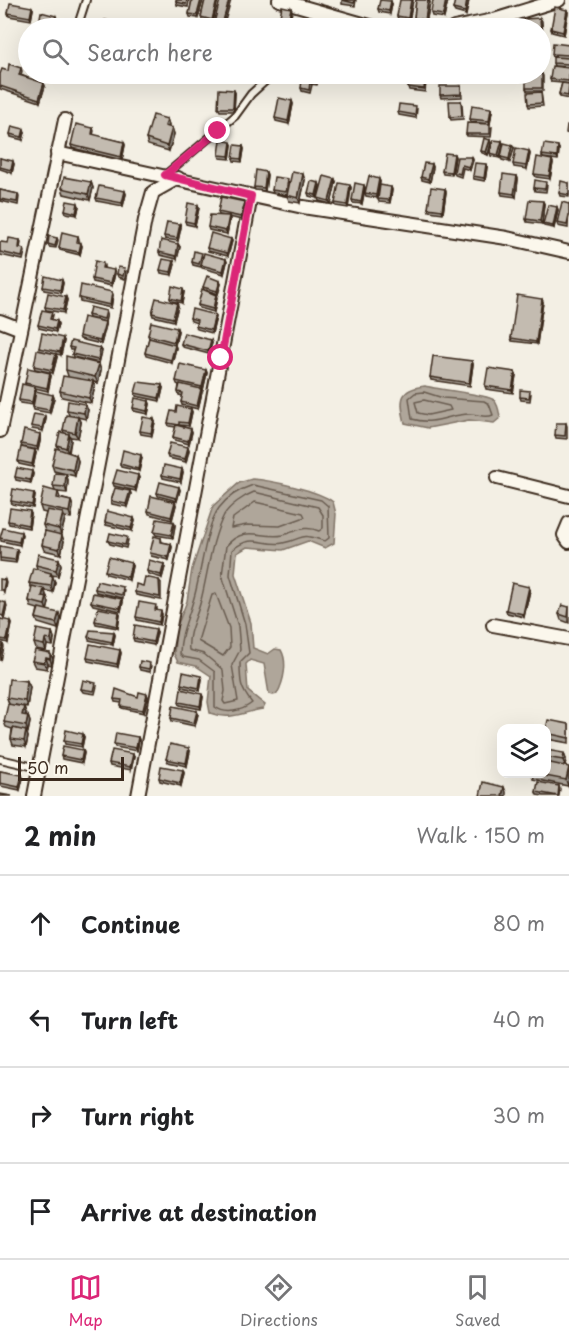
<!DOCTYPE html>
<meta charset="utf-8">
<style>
:root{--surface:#fff;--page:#f6f6f6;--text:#202124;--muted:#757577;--line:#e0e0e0;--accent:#db2777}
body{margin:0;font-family:"Playpen Sans",sans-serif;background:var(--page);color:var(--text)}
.controls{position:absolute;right:18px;bottom:18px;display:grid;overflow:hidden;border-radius:12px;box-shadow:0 6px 24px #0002}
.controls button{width:54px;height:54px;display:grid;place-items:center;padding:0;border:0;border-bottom:2px solid var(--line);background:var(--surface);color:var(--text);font:30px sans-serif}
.scale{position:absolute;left:18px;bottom:15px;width:106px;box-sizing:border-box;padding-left:6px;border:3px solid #3b2a1e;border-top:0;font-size:16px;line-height:21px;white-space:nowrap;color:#3b2a1e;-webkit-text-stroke:4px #fbf7ec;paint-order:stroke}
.stop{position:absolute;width:18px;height:18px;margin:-14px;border:4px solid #db2777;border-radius:50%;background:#fff}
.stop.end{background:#db2777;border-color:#fff;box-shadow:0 2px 6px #0008}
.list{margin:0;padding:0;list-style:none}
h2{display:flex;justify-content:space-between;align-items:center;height:78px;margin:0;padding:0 24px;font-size:26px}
h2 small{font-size:20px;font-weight:400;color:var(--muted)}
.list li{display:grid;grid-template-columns:39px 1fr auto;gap:18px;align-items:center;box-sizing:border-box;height:96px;padding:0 24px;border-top:2px solid var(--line)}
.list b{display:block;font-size:22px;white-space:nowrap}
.list em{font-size:20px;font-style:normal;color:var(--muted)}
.icon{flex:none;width:33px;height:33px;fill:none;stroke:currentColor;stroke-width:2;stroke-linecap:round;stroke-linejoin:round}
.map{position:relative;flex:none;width:569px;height:796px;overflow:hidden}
.search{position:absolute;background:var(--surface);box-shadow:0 6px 24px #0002;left:18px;right:18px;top:18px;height:66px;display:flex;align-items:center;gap:15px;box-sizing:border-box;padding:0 21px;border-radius:33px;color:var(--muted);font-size:22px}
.sheet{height:462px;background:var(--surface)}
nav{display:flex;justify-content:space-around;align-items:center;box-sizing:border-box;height:84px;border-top:2px solid var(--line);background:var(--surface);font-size:16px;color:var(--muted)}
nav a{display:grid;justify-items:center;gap:3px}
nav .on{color:var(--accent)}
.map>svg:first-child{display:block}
.water{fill:#afa69a;stroke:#817468;stroke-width:1.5}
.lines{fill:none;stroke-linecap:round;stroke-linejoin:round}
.shore{stroke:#695c50;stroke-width:1.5}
.lane-casing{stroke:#3b2a1e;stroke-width:10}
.street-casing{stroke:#3b2a1e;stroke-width:16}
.lane{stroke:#fbf7ec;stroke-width:6}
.street{stroke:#fbf7ec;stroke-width:12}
.wall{fill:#a8a197;stroke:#3b2a1e;stroke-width:1.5}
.shaded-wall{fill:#88837b;stroke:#3b2a1e;stroke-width:1.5}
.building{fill:#c3bbb0;stroke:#3b2a1e;stroke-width:1.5}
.route{stroke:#db2777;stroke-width:8}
</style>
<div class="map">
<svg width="569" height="796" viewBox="0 0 569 796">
<rect width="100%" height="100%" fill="#f3efe4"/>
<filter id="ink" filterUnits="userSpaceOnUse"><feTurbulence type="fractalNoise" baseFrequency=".0167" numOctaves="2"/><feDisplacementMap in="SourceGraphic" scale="12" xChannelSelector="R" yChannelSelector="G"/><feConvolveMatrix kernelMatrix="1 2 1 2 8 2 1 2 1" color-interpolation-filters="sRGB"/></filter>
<g filter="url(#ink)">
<!-- water -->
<g class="water">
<path d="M425 386C439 390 488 394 494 400 499 406 499 412 500 418L494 423 469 420 428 428 405 423C400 401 398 389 425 386Z"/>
<path d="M252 479C270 480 320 491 333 502L336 514 334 543 325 548 308 541 283 550 247 547 237 553 235 574 251 623 253 648 268 654 275 649 281 650C288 662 284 681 277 694L273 695 269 694 264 664 250 660 246 664 248 691 265 705 263 709C243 712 231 721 210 713L208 702 211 676 196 666 178 662 174 654 176 629 187 601 192 569 213 506 239 483Z"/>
</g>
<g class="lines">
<!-- shore -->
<g class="shore">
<path d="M424 392 443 398 484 401 489 404 493 415C485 419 478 414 470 414 448 414 436 426 412 419L409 398 415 393Z"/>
<polygon points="424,400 449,406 451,410 428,415 418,413 415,402"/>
<path d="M253 485 321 500 328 506 329 538 325 541C296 532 308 538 283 543 264 547 253 532 232 550L230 575 245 624 249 653 240 662C240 682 240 688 252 703 242 711 226 715 215 707V672L199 660 183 657 180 654C180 633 188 619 193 601 201 577 205 527 219 508 227 497 241 489 253 485Z"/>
<path d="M254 492 318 507 323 515V528L319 531C305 525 297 531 283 535 263 540 246 523 226 546L222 575 238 626 240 650 232 665 238 701 225 704 223 701 225 691 223 670 204 654 189 650C187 631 197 618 201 600 208 573 211 540 224 515 230 505 244 496 254 492Z"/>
<polygon points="255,502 303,513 305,517 280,526 247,525 231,528 233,518"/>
<polygon points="216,594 229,628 230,647 223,656 198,641 212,595"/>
</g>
<!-- lane casing -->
<g class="lane-casing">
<g id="lane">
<polyline points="77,28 86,0"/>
<polyline points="165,175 235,116 251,94 273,74"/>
<polyline points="0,759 39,768"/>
</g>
</g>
<!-- street casing -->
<g class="street-casing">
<g id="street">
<polyline points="279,0 377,28"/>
<polyline points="454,28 494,20 559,0"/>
<polyline points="57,153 303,207 507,238 569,252"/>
<polyline points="0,321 21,329"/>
<polyline points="0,431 65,120"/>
<polyline points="497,478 569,496"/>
<polyline points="569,523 564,535 569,542"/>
<polyline points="493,625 569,639"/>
<polyline points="34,796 145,220 153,192 178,178"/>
<polyline points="138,796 251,196"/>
</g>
</g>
<!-- lane -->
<use href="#lane" class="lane"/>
<!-- street -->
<use href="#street" class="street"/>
</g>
<!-- wall -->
<g class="wall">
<polygon points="176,0 189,0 188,7 177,5"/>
<polygon points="192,0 203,0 198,18 190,17 189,14"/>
<polygon points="205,0 213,23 202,20 201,17"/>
<polygon points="342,0 356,0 355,6 342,4"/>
<polygon points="413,0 409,21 398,19 397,16"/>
<polygon points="416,0 429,0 430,2 426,23 415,21 414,18"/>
<polygon points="448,0 444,18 432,16 431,13"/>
<polygon points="469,0 466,15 455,12 453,9"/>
<polygon points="392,4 390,14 379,12 378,9"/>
<polygon points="33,9 31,20 9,16 8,13"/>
<polygon points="567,10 568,12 564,35 552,32 551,29"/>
<polygon points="292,11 289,26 280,24 279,21"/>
<polygon points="57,19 55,28 36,28 40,26 39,23"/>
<polygon points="569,45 569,67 554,66 553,63 556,57 553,57 552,54"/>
<polygon points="21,68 22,71 21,75 45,86 40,102 0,89 0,74 8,71"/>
<polygon points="569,68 569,84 562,83 569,84 569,99 560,97 559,94 562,83 551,82 550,79"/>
<polygon points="47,74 62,74 60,81 47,78"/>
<polygon points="127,74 139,74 138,77"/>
<polygon points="318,74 319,76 317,85 311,84 310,81"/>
<polygon points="372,74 371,80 360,79 359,76"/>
<polygon points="432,74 446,74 445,82 433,81 432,78"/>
<polygon points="447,74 463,74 461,83 448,81 447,78"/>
<polygon points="471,74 489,74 489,75"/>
<polygon points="542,74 543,76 543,91 527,91 526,88"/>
<polygon points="425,79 426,82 425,92 409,90 408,87"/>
<polygon points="310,82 312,85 310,93 302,91 301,88"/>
<polygon points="461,86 462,97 441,98 440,95"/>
<polygon points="541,92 543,106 529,107 528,104"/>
<polygon points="235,93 234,111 220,111 218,108"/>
<polygon points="292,101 293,104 289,124 276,121 275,118"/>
<polygon points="461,101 462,104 463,119 451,120 450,117"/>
<polygon points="417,109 416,118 399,115 398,112"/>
<polygon points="492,111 490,124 471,122 470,119"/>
<polygon points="167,119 169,125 168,127 172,128 174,134 169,151 148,145 146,139"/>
<polygon points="492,127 491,137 467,136 466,134"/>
<polygon points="93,128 94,131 93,135 124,142 125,145 122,160 72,148 71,145"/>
<polygon points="25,132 23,140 11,137 10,134"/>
<polygon points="490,140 491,143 488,155 482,153 481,151"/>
<polygon points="502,141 503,144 500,158 491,156 490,153"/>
<polygon points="232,145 230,159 220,158 219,155"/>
<polygon points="243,146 244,149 242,162 234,161 233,158"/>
<polygon points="514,148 510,162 502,160 501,157"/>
<polygon points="559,149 558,160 543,158 542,155"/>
<polygon points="529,151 530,154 527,169 514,167 513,164"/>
<polygon points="454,154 455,157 452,175 443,174 442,171"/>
<polygon points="472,157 473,160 470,170 463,168 461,177 455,175 454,172"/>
<polygon points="0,158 14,164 12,173 0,169"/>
<polygon points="552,160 553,163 550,179 536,177 534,174"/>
<polygon points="432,164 433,167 430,182 422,180 421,177"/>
<polygon points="487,167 485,181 474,179 473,176"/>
<polygon points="266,172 267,175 265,191 255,190 254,187"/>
<polygon points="517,176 518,179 516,197 502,195 501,192"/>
<polygon points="305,180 300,203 289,201 287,195 273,193 272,190 289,182 288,191"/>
<polygon points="91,182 93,188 90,200 64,194 62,188"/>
<polygon points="336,182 331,204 319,201 318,198"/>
<polygon points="380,182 377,198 366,196 365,193"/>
<polygon points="319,183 320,186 317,198 309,196 308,193"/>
<polygon points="569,183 569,197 560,196 559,193"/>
<polygon points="364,185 365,188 362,204 353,203 352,200"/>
<polygon points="547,185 546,192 535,191 534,188"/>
<polygon points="391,187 392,190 390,203 379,202 378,199"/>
<polygon points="351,188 348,208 336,206 335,203"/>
<polygon points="445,189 446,192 443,213 429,211 428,208"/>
<polygon points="0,190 18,194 19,197 18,205 0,201"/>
<polygon points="125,191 126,194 123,206 97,201 96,198"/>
<polygon points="544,204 542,224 527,222 526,219"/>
<polygon points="569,204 568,228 558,226 557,223"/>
<polygon points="198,205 199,208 195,226 186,224 185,221"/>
<polygon points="246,205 242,220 229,217 230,219 227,234 209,230 208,227 224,216 219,215 218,212"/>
<polygon points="79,206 77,215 66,213 65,210"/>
<polygon points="557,207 558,210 554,228 544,226 543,224"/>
<polygon points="180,224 181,227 178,241 165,239 164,236"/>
<polygon points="78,236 79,239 79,242 82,246 80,255 60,250 59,248"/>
<polygon points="57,238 58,240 56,248 49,247 48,244"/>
<polygon points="231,239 232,241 228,256 208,251 207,248"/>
<polygon points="20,240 21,243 20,248 24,249 25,252 23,260 0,255 0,242 8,243"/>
<polygon points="178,244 180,247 177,259 160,255 159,252"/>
<polygon points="203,256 226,259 227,262 224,274 202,268 201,265 201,267 193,265 192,262"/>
<polygon points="174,261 175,264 172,275 161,273 160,270"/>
<polygon points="104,266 104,268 115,273 112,286 93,282 92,279"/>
<polygon points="126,271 125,279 118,277 117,274"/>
<polygon points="62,280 63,283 61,293 44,290 43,287"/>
<polygon points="221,284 218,294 206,290 216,295 217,298 214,312 199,308 198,305 204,290 203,287"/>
<polygon points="112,292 113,295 111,308 80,301 79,298"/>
<polygon points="184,292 182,303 171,301 170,298"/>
<polygon points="66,297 67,300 64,313 46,310 45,307"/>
<polygon points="542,299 543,302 537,344 512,341 511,338"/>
<polygon points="177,303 178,306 174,321 153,316 152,313"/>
<polygon points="106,311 107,314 105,322 89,318 88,315"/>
<polygon points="53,315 52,319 58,324 56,332 39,328 38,325"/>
<polygon points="216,317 212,333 197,329 196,326 197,323 191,321 190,318"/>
<polygon points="105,322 106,325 101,344 80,339 79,336"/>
<polygon points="178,331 175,345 176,348 172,363 146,356 145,353 149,338 148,335"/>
<polygon points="211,340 212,343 209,354 182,347 181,344"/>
<polygon points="64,341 61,355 40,351 39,348"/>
<polygon points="69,347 100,348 102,351 99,363 73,357 72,354 73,350 70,350"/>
<polygon points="57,357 53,373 35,369 34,366"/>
<polygon points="472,361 473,364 470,386 431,380 430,377"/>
<polygon points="66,370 101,370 98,383 94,382 95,386 91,403 62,397 60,391 68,376"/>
<polygon points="206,370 207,373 203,390 201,390 202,392 198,409 182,405 181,402 183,396 179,395 178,392 179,385 177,384 176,381"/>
<polygon points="516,375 513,393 486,389 485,386"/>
<polygon points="51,376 48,391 35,388 36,390 33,405 20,403 19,400 25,385 25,383"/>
<polygon points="163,388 160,401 136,396 135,393"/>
<polygon points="531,394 530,401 521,400 520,397"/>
<polygon points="53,395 54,398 50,413 34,410 33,407"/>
<polygon points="149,401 150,404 148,414 134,411 133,408"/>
<polygon points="191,409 192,412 189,426 180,425 180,426 191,429 192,432 189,444 174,440 173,437 176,427 169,426 168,423 176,412"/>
<polygon points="67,410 88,410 86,419 73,416 81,423 78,438 70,437 71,440 69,453 76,455 78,461 75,476 54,471 52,465 59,449 57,445 64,433 63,430 69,415"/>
<polygon points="46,419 43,431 32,429 31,426"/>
<polygon points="155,422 152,436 141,434 140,431"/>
<polygon points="566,423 567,426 567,439 556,438 555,435"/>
<polygon points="41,437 38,450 22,447 21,444"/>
<polygon points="188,447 189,450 186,462 168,458 167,455"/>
<polygon points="36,453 33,467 19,464 18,461"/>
<polygon points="142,458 139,471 121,467 120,464"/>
<polygon points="182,469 183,472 181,482 163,478 162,475"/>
<polygon points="32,471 33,474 31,483 16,480 15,477"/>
<polygon points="66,474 68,480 67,493 58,492 60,498 71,501 73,507 71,518 64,517 65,519 61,535 64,541 61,554 44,550 42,545 45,531 43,525 46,513 42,512 40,506 55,491 53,486"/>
<polygon points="138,475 139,478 136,491 114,486 113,483"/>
<polygon points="179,487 180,490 177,501 158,496 157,493"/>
<polygon points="130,491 131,494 127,507 112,504 111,501"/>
<polygon points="35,496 33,508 12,504 11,501"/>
<polygon points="175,502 176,505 172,520 149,514 148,511"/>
<polygon points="31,514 29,528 9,524 8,521"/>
<polygon points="134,518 135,521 132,531 106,525 105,522"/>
<polygon points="174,522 175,525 173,538 156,535 154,532"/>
<polygon points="21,532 22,535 20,545 1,541 0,538"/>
<polygon points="161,538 162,542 171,544 172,547 169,560 151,556 150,553"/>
<polygon points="128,540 126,548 110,544 108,541"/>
<polygon points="0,546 18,552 16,563 0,561"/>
<polygon points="59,559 61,565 58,576 51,575 55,582 53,592 45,591 46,595 46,597 47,597 49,603 47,610 61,619 58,629 38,623 36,618 38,609 31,607 29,601 32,589 29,583 37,569 36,565"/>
<polygon points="164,564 165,567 162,578 148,574 147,571"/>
<polygon points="132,566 129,580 106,574 105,571"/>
<polygon points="159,580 161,583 161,600 136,595 135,592 143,586"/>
<polygon points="529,587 530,590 524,617 507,613 506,610"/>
<polygon points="95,589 124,590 123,598 96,592"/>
<polygon points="122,599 123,602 121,611 93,605 91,602"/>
<polygon points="569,607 569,623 561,620 559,614"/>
<polygon points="157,608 157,610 162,614 160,625 137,620 136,617"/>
<polygon points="120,615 118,628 96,624 95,621"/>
<polygon points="0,619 12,624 8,643 0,641"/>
<polygon points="52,632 54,638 53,646 47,645 46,651 36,649 34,643"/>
<polygon points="114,632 115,635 113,645 89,640 88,637"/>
<polygon points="157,632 154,645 134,641 133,638"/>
<polygon points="120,650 121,653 118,667 88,661 87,658"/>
<polygon points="50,653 53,659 52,665 48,664 47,669 35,667 32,661"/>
<polygon points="151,666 150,672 140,670 139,667"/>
<polygon points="202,679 200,691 182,687 181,684"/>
<polygon points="27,681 30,687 27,707 15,705 24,707 26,713 25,716 28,716 30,722 28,732 26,731 28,737 26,747 13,745 11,739 12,729 6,727 4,722 9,704 7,698"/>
<polygon points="97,686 95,694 83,692 81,689"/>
<polygon points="147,694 148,697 144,713 122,708 121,706 122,703 115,702 114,699 138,697"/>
<polygon points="203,697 201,709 180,705 179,702"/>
<polygon points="197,711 198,714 195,726 172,721 171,718"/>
<polygon points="569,724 569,743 547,739 546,729"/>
<polygon points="84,737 82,747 65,744 64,741"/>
<polygon points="138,737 139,740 137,751 115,747 114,744"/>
<polygon points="83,750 84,753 82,763 62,759 61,756"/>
<polygon points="546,750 566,759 565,766 568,786 533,779 532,774 546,774"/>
<polygon points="190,751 187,766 168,762 166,759"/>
<polygon points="134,757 131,770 110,766 109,763"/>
<polygon points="183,770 184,773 181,786 160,781 159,778"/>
<polygon points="0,771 22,775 23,778 20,790 0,786"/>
<polygon points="559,786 560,789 559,796 544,796 537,795 536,792"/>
</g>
<!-- shaded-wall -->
<g class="shaded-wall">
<polygon points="201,0 203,0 198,18 197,15"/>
<polygon points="217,0 218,0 213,23 212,20"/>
<polygon points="229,0 231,0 223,28 221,28"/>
<polygon points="411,0 413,0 409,21 408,18"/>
<polygon points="428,0 430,2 426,23 425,20"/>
<polygon points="446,0 448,0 444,18 443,15"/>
<polygon points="467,0 469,0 466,15 465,12"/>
<polygon points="391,1 392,4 390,14 389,11"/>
<polygon points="32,7 33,9 31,20 30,17"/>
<polygon points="291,8 292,11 289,26 288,23"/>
<polygon points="567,10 568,12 564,35 563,32"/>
<polygon points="56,16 57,19 54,28 53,26"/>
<polygon points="540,18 542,21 544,58 543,55"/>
<polygon points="44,83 45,86 40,102 39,99"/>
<polygon points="234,90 235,93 234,111 233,108"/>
<polygon points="292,101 293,104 289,124 288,121"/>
<polygon points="491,108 492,111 490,124 489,121"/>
<polygon points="167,119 169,125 167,132 165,126"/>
<polygon points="172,128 174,134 169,151 167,146"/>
<polygon points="24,129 25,132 23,140 22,137"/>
<polygon points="490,140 491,143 488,155 486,152"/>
<polygon points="502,141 503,144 500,158 498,155"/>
<polygon points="124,142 125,145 122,160 121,157"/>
<polygon points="231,142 232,145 230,159 229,156"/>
<polygon points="512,145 514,148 510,162 509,159"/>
<polygon points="243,146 244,149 242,162 241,159"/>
<polygon points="558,146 559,149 558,160 557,157"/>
<polygon points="529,151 530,154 527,169 526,166"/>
<polygon points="454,154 455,157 452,175 451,172"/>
<polygon points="472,157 473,160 470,170 469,167"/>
<polygon points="552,160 553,163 550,179 549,176"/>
<polygon points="13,161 14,164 12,173 11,170"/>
<polygon points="432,164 433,167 430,182 428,179"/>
<polygon points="486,164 487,167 485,181 484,178"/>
<polygon points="266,172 267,175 265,191 264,188"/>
<polygon points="303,174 305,180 300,203 298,198"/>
<polygon points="517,176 518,179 516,197 514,194"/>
<polygon points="335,179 336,182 331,204 329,201"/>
<polygon points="379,179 380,182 377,198 376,195"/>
<polygon points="91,182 93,188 90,200 88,194"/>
<polygon points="319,183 320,186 317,198 316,195"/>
<polygon points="350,185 351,188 348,208 347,205"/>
<polygon points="364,185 365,188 362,204 361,202"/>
<polygon points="391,187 392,190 390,203 389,200"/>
<polygon points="445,189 446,192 443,213 442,210"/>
<polygon points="125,191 126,194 123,206 122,203"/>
<polygon points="543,201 544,204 542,224 540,221"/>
<polygon points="245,202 246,205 242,220 241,217"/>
<polygon points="78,203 79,206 77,215 76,213"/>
<polygon points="198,205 199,208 195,226 194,223"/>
<polygon points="557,207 558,210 554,228 553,226"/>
<polygon points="229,216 230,219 227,234 226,231"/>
<polygon points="180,224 181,227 178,241 177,238"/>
<polygon points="231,239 232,241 228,256 227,253"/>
<polygon points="81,243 82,246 80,255 79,252"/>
<polygon points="178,244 180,247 177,259 176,256"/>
<polygon points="226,259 227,262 224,274 223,271"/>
<polygon points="174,261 175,264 172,275 171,272"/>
<polygon points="114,270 115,273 112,286 111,283"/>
<polygon points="62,280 63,283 61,293 60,290"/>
<polygon points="220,281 221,284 218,294 217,291"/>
<polygon points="183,289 184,292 182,303 181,301"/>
<polygon points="112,292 113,295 111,308 110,305"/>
<polygon points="216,295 217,298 214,312 213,309"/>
<polygon points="66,297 67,300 64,313 63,310"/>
<polygon points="542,299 543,302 537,344 536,342"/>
<polygon points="177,303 178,306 174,321 173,318"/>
<polygon points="215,315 216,317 212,333 211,330"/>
<polygon points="57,321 58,324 56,332 55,329"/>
<polygon points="105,322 106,325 101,344 100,341"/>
<polygon points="177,328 178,331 175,345 174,342"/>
<polygon points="63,338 64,341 61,355 60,352"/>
<polygon points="211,340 212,343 209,354 208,351"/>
<polygon points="175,345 176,348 172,363 171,360"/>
<polygon points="100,348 102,351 99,363 98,360"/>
<polygon points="56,354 57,357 53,373 52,370"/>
<polygon points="472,361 473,364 470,386 469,383"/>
<polygon points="99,364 101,370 98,383 95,377"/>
<polygon points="206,370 207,373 203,390 202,387"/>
<polygon points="515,372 516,375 513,393 512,390"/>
<polygon points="50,373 51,376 48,391 47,388"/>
<polygon points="93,381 95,386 91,403 89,398"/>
<polygon points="162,385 163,388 160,401 159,398"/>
<polygon points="35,387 36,390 33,405 32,402"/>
<polygon points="201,389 202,392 198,409 197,406"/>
<polygon points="53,395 54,398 50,413 49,410"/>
<polygon points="149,401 150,404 148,414 147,411"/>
<polygon points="85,404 88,410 86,419 84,413"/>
<polygon points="191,409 192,412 189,426 188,423"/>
<polygon points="45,416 46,419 43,431 42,428"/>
<polygon points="78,417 81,423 78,438 75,433"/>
<polygon points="154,419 155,422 152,436 151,433"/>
<polygon points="191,429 192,432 189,444 188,441"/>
<polygon points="40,434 41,437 38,450 37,447"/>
<polygon points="69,434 71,440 68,453 66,448"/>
<polygon points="188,447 189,450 186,462 185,459"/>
<polygon points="35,450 36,453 33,467 32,464"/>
<polygon points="76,455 78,461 75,476 73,470"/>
<polygon points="141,455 142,458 139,471 138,469"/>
<polygon points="182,469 183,472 181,482 180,479"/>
<polygon points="32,471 33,474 31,483 30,480"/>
<polygon points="66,474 68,480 67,493 65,487"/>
<polygon points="138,475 139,478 136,491 135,488"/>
<polygon points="179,487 180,490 177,501 176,498"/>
<polygon points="130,491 131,494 127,507 126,504"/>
<polygon points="34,493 35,496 33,508 32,505"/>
<polygon points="71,501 73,507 71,518 69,512"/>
<polygon points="175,502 176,505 172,520 171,517"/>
<polygon points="30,511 31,514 29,528 28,525"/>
<polygon points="63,513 65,519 61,535 59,529"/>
<polygon points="134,518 135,521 132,531 131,528"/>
<polygon points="174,522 175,525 173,538 171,535"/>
<polygon points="21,532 22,535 20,545 19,542"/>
<polygon points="62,535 64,541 61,554 59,549"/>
<polygon points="171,544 172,547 169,560 168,557"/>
<polygon points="17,549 18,552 16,563 15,560"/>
<polygon points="59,559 61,565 58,576 56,570"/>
<polygon points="131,563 132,566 129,580 128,577"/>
<polygon points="164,564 165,567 162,578 161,575"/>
<polygon points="51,573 55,582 53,592 51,586"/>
<polygon points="5,580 6,583 4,593 3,590"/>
<polygon points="529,587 530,590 524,617 523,614"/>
<polygon points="44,589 46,595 44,602 42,596"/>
<polygon points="47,597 49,603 47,611 45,605"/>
<polygon points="122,599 123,602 121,611 120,608"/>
<polygon points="6,603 7,606 4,619 3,616"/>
<polygon points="161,611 162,614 160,625 159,622"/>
<polygon points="119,612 120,615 118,628 117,626"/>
<polygon points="59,613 61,619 58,629 56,623"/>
<polygon points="11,621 12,624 8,643 7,640"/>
<polygon points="156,629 157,632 154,645 153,642"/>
<polygon points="52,632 54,638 53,646 51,640"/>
<polygon points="114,632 115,635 113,645 112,642"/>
<polygon points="45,639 47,645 46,651 44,645"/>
<polygon points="3,644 4,647 1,661 0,656"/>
<polygon points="120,650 121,653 118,667 117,664"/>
<polygon points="50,653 53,659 52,665 50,659"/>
<polygon points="46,658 48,664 47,669 44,663"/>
<polygon points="201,676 202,679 200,691 199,688"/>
<polygon points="27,681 30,687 27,707 25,701"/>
<polygon points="147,694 148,697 144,713 143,710"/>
<polygon points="202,694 203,697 201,709 200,706"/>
<polygon points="24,707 26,713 24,721 22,715"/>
<polygon points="197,711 198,714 195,726 194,723"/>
<polygon points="28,716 30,722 28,732 26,726"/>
<polygon points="26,731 28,737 26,747 24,741"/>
<polygon points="83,734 84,737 82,747 81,744"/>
<polygon points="138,737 139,740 137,751 136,748"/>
<polygon points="189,748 190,751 187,766 186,763"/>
<polygon points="83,750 84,753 82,763 81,760"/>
<polygon points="564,753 566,759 565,766 563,760"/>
<polygon points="133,754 134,757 131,770 130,767"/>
<polygon points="569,767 569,783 568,786 566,780"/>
<polygon points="183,770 184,773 181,786 180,783"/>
<polygon points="22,775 23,778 20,790 19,787"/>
<polygon points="504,787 506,792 506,796 502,796"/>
</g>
<!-- building -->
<g class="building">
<polygon points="176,0 187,0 186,4 176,2"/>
<polygon points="192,0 201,0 197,15 189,14"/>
<polygon points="205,0 217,0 212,20 201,17"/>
<polygon points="220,0 229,0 221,28 218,28 213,27"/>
<polygon points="342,0 355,0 354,3"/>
<polygon points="380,0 391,1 389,11 378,9"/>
<polygon points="400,0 411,0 408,18 397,16"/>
<polygon points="416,0 428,0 425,20 414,18"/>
<polygon points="433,0 446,0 443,15 431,13"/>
<polygon points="455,0 467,0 465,12 453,9"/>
<polygon points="10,3 32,7 30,17 8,13"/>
<polygon points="282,6 291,8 288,23 279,21"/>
<polygon points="555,7 567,10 563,32 551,29"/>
<polygon points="41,12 56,16 53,26 39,23"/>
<polygon points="309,16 316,18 314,28 306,28"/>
<polygon points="540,18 543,55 540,55 540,28 523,28 523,19"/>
<polygon points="105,20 129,26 128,28 103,28"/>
<polygon points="321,20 331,22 330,28 319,28"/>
<polygon points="36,25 50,28 36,28"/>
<polygon points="553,43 569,45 569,55 552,54"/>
<polygon points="553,57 569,58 569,64 553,63"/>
<polygon points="9,64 21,68 19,75 44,83 39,99 0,86 0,74 2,69 8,71"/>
<polygon points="552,66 569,68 569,81 550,79"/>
<polygon points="47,74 60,74 59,78 46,75"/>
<polygon points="311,74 318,74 316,82 310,81"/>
<polygon points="360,74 371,74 370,77 359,76"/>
<polygon points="432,74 445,74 444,79 432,78"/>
<polygon points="447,74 461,74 460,80 447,78"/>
<rect x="526" y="74" width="16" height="14"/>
<polygon points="409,78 425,79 424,89 408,87"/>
<polygon points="302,80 310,82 309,90 301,88"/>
<polygon points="562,83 569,84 568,96 559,94"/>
<polygon points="440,86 461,86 461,94 440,95"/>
<polygon points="219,89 234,90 233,108 218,108"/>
<polygon points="541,92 542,103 528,104 527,93"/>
<polygon points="279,98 292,101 288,121 275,118"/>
<polygon points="449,101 461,101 462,116 450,117"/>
<polygon points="399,104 416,106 415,115 398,112"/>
<polygon points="472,105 491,108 489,121 470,119"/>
<polygon points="153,115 167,119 165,126 172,128 167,146 146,139"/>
<polygon points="467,123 490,124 490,134 466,134"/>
<polygon points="76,124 93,128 92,134 124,142 121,157 71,145"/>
<polygon points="567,125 569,125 569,134 566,133"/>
<polygon points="12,126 24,129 22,137 10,134"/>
<polygon points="484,138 490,140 486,152 481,151"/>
<polygon points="221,140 231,142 229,156 219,155"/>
<polygon points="493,140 502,141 498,155 490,153"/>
<polygon points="504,143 512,145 509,159 501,157"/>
<polygon points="544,144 558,146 557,157 542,155"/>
<polygon points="235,145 243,146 241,159 233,158"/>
<polygon points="516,148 529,151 526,166 513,164"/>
<polygon points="445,153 454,154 451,172 442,171"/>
<polygon points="457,157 472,157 469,167 462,165 460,174 454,172"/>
<polygon points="537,157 552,160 549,176 534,174"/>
<polygon points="0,158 13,161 11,170 0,167"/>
<polygon points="424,163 432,164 428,179 421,177"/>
<polygon points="475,163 486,164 484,178 473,176"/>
<polygon points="256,170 266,172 264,188 254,187"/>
<polygon points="292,172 303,174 298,198 287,195"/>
<polygon points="503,174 517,176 514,194 501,192"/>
<polygon points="324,176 335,179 329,201 318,198"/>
<polygon points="369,176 379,179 376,195 365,193"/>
<polygon points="64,177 91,182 88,194 62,188"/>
<polygon points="274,177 288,179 286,192 272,190"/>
<polygon points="535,180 546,182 545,189 534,188"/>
<polygon points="311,181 319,183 316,195 308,193"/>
<polygon points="561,181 569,183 569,195 559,193"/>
<polygon points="339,183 350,185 347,205 335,203"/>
<polygon points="355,183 364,185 361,202 352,200"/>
<polygon points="380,185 391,187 389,200 378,199"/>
<polygon points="99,186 125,191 122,203 96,198"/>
<polygon points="431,187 445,189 442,210 428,208"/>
<polygon points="0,190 18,194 17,202 0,199"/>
<polygon points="221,197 245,202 241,217 218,212"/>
<polygon points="529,200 543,201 540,221 526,219"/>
<polygon points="67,201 78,203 76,213 65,210"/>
<polygon points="562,202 569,204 569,216 567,225 557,223"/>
<polygon points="188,203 198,205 194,223 185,221"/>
<polygon points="548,205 557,207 553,226 543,224"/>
<polygon points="210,215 229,216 226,231 208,227"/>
<polygon points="167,222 180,224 177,238 164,236"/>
<polygon points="62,232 78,236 77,242 81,243 79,252 59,248"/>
<polygon points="211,233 231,239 227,253 207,248"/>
<polygon points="49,236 57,238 55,246 48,244"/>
<polygon points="9,238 20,240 19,248 24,249 22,257 0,252 0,242 8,243"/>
<polygon points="161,240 178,244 176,256 159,252"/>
<polygon points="194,251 202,253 199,264 192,262"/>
<polygon points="204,253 226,259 223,271 201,265"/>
<polygon points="163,259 174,261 171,272 160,270"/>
<polygon points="95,261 103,263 102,268 114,270 111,283 92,279"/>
<polygon points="118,267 125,268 123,276 117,274"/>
<polygon points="45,276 62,280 60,290 43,287"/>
<polygon points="207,276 220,281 217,291 203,287"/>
<polygon points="81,285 112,292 110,305 79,298"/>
<polygon points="172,286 183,289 181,301 170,298"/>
<polygon points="202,289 216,295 213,309 198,305"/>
<polygon points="48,293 66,297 63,310 45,307"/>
<polygon points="517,295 542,299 536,342 511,338"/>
<polygon points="156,298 177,303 173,318 152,313"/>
<polygon points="90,307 106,311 104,319 88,315"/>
<polygon points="192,309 215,315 211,330 196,326 197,320 190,318"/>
<polygon points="42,310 52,312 50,319 57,321 55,329 38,325"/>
<polygon points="83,317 105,322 100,341 79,336"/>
<polygon points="151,322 177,328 174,342 148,335"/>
<polygon points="42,333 63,338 60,352 39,348"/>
<polygon points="184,333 211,340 208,351 181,344"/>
<polygon points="149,338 175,345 171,360 145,353"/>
<polygon points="71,341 100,348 98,360 72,354 74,348 69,347"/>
<polygon points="37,350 56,354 52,370 34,366"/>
<polygon points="66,356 99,364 95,377 66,370"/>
<polygon points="433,356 472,361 469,383 430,377"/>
<polygon points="180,364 206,370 202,387 176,381"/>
<polygon points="28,368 50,373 47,388 25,383"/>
<polygon points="488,368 515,372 512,390 485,386"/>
<polygon points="63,376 93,381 89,398 60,391"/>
<polygon points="138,382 162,385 159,398 135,393"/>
<polygon points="22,384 35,387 32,402 19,400"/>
<polygon points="180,384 201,389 197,406 181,402 183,393 178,392"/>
<polygon points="520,390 530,391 529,398 520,397"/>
<polygon points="36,391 53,395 49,410 33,407"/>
<polygon points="135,398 149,401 147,411 133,408"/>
<polygon points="68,401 85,404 84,413 67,410"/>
<polygon points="177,406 191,409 188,423 179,422 179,425 168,423 171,411 176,412"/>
<polygon points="34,414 45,416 42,428 31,426"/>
<polygon points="66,415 78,417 75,433 63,430"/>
<polygon points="143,417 154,419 151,433 140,431"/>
<polygon points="556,423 566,423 565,436 555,435"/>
<polygon points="176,425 191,429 188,441 173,437"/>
<polygon points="24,430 40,434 37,447 21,444"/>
<polygon points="60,432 69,434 66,448 57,445"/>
<polygon points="170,443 188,447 185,459 167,455"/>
<polygon points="21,447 35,450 32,464 18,461"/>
<polygon points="56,448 76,455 73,470 52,465"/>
<polygon points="123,450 141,455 138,469 120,464"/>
<polygon points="164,465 182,469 180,479 162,475"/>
<polygon points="17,468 32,471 30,480 15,477"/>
<polygon points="117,470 138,475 135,488 113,483"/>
<polygon points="55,473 66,474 65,487 53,486"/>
<polygon points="160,482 179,487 176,498 157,493"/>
<polygon points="44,488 58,492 57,498 71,501 69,512 40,506"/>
<polygon points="115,488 130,491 126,504 111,501"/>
<polygon points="13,489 34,493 32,505 11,501"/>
<polygon points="151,496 175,502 171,517 148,511"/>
<polygon points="10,508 30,511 28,525 8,521"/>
<polygon points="47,510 63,513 59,529 43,525"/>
<polygon points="107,511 134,518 131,528 105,522"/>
<polygon points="157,519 174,522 171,535 154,532"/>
<polygon points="3,528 21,532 19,542 0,538"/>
<polygon points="45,531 62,535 59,549 42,545"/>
<polygon points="110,533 127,537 125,545 108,541"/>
<polygon points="154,536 161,538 161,542 171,544 168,557 150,553"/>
<polygon points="0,546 17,549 15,560 0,558"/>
<polygon points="38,554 59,559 56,570 36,565"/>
<polygon points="109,557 131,563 128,577 105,571"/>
<polygon points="149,560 164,564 161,575 147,571"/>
<polygon points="33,568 51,573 50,576 53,576 51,586 29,583"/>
<polygon points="145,577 159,580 160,597 135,592 136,584 143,586"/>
<polygon points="0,579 5,580 3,590 0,590"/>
<polygon points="97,581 123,587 122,595 95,589"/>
<polygon points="512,583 529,587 523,614 506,610"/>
<polygon points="32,586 44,589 42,596 47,597 45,605 29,601"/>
<polygon points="93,593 122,599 120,608 91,602"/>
<polygon points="0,601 6,603 3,616 0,615"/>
<polygon points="139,602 156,605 155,610 161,611 159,622 136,617"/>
<polygon points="562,605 569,607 568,617 559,614"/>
<polygon points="39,608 59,613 56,623 36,618"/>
<polygon points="98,608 119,612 117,626 95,621"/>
<polygon points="0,619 11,621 7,640 0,639"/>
<polygon points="135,625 156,629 153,642 133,638"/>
<polygon points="37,629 52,632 51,640 45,639 44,645 34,643"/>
<polygon points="90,630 114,632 112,642 88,637"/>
<polygon points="0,643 3,644 0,656"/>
<polygon points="90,644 120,650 117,664 87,658"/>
<polygon points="35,650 50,653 50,659 46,658 44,663 32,661"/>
<polygon points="140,661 150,663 149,669 139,667"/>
<polygon points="183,672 201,676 199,688 181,684"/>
<polygon points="9,679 27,681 25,701 7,698"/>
<polygon points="83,680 96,683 94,691 81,689"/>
<polygon points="116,689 138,697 139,692 147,694 143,710 121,706 122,700 114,699"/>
<polygon points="181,689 202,694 200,706 179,702"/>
<polygon points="8,704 24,707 22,715 28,716 26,726 4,722"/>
<polygon points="173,706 197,711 194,723 171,718"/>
<polygon points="548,720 569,724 569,738 546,733 546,729"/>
<polygon points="13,728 26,731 24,741 11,739"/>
<polygon points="66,730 83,734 81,744 64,741"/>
<polygon points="116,733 138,737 136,748 114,744"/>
<polygon points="170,744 189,748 186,763 166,759"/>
<polygon points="63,746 83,750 81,760 61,756"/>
<polygon points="112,750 133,754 130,767 109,763"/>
<polygon points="546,750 564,753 563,760 546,757"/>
<polygon points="546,762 569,767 566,780 535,774 546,774"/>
<polygon points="161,766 183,770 180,783 159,778"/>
<polygon points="0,771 22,775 19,787 0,783"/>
<polygon points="483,782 504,787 502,796 480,796"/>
<polygon points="538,782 559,786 558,796 536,792"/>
<polygon points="0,794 12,796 0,796"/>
</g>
</g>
<g class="lines" filter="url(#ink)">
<!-- route -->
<polyline class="route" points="218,131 165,175 251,196 221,358"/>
</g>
</svg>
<div class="controls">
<button><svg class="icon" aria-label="layers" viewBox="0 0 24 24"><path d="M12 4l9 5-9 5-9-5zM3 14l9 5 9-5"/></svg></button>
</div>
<div class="scale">50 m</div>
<div class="stop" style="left:221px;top:358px"></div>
<div class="stop end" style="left:218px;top:131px"></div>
<div class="search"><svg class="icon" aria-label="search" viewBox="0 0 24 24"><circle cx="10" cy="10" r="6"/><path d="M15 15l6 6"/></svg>Search here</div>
</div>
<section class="sheet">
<h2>2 min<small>Walk · 150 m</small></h2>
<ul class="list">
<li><svg class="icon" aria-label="ahead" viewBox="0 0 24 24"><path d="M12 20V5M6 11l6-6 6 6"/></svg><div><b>Continue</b></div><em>80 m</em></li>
<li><svg class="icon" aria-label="left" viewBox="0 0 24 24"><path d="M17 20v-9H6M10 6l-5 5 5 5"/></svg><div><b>Turn left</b></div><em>40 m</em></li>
<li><svg class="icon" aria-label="right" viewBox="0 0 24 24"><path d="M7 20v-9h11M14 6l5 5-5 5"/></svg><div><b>Turn right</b></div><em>30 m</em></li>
<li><svg class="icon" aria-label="arrive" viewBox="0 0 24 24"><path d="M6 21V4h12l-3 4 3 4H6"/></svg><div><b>Arrive at destination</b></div></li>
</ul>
</section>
<nav>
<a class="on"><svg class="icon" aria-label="map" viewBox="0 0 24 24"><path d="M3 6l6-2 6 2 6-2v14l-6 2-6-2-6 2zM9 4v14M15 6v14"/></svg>Map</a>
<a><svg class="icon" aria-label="directions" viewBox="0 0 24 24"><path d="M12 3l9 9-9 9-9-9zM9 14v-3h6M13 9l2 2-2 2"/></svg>Directions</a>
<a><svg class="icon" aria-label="saved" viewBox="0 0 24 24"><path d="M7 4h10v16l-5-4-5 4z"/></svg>Saved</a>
</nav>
